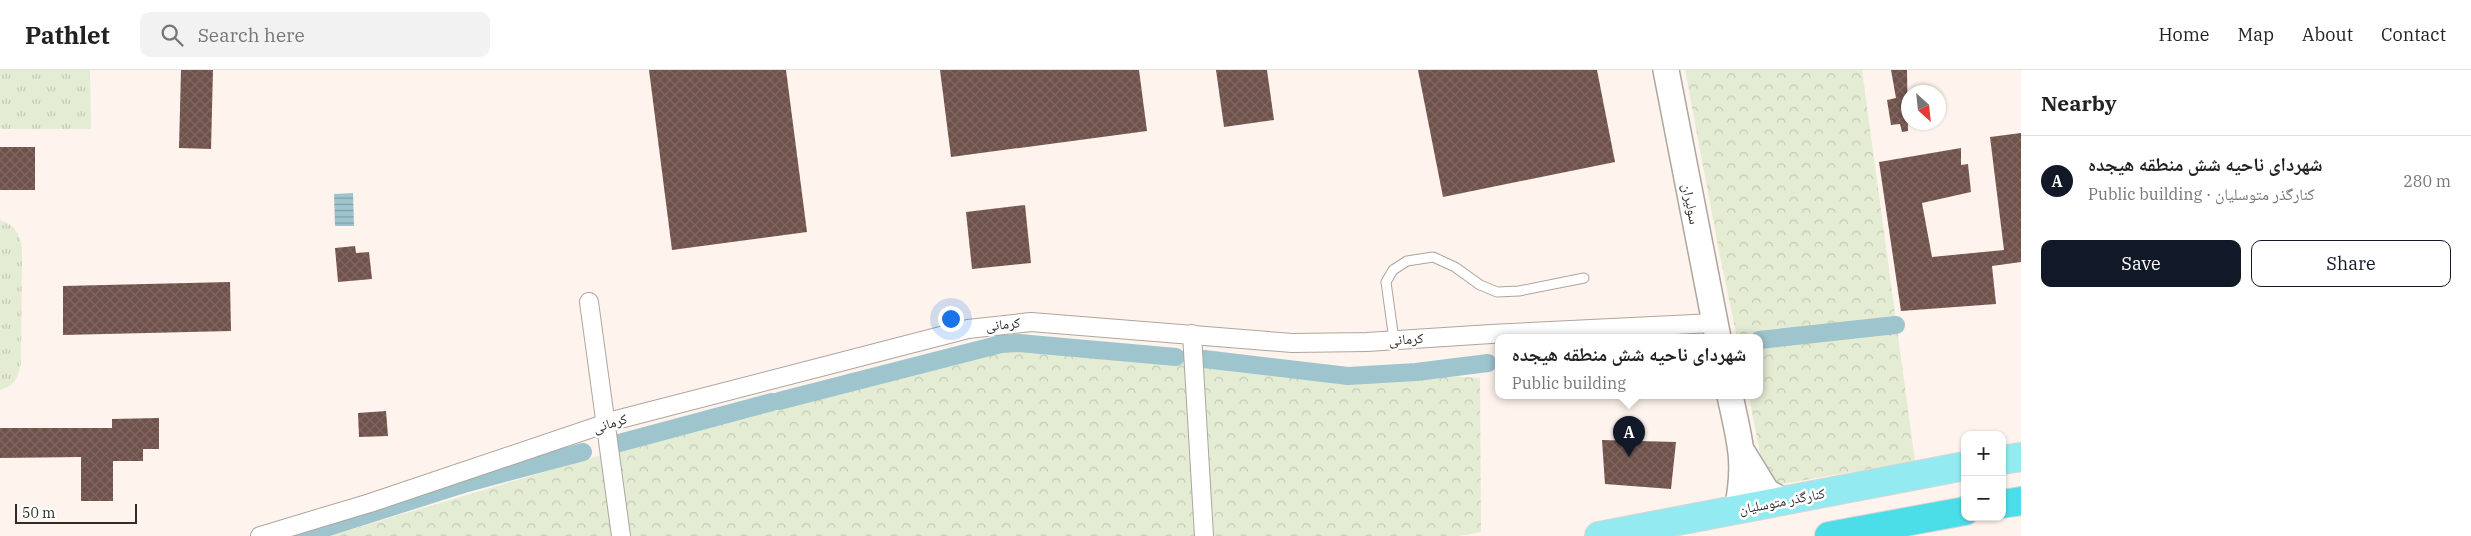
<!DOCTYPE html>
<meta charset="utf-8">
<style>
:root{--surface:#fff;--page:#f2f2f2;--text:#222;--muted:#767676;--line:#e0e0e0;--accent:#111827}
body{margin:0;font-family:"IBM Plex Serif","Noto Naskh Arabic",serif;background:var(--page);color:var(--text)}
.controls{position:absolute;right:15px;bottom:15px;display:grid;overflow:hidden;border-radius:10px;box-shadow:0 1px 4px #0004}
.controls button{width:45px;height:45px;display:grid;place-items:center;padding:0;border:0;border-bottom:1px solid var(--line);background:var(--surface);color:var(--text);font:25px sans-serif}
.compass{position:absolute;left:1901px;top:15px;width:45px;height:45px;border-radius:50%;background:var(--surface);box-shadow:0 1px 4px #0004;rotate:153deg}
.scale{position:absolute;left:15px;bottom:12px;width:122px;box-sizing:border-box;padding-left:5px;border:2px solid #2e2b28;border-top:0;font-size:14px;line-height:18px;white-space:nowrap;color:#2e2b28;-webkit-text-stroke:4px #fff;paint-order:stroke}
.you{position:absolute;left:950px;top:248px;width:18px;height:18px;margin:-12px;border:4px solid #fff;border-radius:50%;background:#1a73e8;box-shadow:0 0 0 8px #1a73e833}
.badge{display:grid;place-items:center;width:32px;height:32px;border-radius:50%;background:var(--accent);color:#fff;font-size:16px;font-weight:700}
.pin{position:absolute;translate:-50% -41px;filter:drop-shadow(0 1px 2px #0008)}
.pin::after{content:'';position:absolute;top:26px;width:18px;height:15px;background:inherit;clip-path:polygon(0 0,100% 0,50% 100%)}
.popup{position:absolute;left:1495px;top:264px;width:268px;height:65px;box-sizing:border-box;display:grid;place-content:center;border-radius:10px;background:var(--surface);filter:drop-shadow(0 1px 4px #0005);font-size:16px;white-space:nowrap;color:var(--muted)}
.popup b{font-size:19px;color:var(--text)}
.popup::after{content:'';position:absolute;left:50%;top:100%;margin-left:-10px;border:10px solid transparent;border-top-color:var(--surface)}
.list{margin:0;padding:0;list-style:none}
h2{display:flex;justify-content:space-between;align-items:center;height:65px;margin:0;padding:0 20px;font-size:21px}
h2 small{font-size:16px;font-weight:400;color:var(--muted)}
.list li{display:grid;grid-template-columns:32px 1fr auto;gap:15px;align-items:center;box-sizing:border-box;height:90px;padding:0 20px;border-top:1px solid var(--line)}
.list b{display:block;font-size:19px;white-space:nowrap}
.list p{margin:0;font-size:16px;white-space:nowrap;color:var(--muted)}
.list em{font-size:16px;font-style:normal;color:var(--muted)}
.actions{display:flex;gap:10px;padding:15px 20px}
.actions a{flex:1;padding:11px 0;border:1px solid var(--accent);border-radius:10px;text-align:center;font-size:18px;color:var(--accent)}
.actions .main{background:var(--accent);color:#fff}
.icon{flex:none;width:28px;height:28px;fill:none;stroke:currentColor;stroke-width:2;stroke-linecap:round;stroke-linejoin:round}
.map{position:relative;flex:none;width:2021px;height:466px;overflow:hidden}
header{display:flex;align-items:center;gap:30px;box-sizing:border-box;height:70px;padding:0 25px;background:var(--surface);border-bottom:1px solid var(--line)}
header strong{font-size:24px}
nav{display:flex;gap:28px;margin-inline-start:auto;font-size:18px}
.search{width:350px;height:45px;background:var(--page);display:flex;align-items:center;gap:12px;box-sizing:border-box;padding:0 18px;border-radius:10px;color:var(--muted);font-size:19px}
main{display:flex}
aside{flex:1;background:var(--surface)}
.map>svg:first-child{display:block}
.grass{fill:url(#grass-tufts)}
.forest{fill:url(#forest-crowns)}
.water{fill:url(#water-rules)}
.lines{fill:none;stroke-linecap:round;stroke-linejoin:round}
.canal{stroke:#9ec4cd;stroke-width:18}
.building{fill:url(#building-cross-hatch)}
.lane-casing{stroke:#ada59e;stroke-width:11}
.street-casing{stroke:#ada59e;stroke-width:20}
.secondary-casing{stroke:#ada59e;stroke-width:28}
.primary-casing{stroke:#d5d5d4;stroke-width:30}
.highway-casing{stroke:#d5d5d4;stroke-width:30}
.lane{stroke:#fff;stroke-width:9}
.street{stroke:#fff;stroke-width:18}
.secondary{stroke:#fff;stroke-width:25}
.primary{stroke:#93ebf1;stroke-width:28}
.highway{stroke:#4bdee8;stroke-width:28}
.labels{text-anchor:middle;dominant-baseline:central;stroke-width:5;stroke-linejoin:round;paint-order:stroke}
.street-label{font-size:14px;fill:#2e2b28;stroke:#fff}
</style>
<header>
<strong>Pathlet</strong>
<div class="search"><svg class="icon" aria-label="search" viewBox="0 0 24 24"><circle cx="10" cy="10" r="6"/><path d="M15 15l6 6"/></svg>Search here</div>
<nav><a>Home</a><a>Map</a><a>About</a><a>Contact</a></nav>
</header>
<main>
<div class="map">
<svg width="2021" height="466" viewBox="0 0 2021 466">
<defs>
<pattern id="grass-tufts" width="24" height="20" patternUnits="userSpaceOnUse" patternTransform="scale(1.25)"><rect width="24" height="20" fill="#e4ecd3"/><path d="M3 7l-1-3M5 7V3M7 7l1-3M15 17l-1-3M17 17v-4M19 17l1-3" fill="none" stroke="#c4cbb5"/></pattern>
<pattern id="forest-crowns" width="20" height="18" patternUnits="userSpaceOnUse" patternTransform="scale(1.25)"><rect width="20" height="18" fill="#e4ecd3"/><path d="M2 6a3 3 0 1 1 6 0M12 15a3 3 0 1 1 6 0" fill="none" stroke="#c4cbb5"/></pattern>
<pattern id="water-rules" width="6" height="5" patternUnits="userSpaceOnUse" patternTransform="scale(1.25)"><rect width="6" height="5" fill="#9ec4cd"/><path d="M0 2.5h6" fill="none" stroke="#819fa6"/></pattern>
<pattern id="building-cross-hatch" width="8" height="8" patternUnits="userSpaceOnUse" patternTransform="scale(1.25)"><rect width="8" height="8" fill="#70524b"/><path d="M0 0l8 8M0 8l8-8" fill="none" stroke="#806862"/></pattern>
</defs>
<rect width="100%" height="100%" fill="#fef4ed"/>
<!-- grass -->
<g class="grass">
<polygon points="0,0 90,0 91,59 0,59"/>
<path d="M0 150C15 155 19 163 22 178L21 294C17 309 15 316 0 320Z"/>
</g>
<!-- forest -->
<g class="forest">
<polygon points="1685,0 1862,0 1915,391 1777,415 1765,409 1749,326 1759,326 1759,268 1737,268 1719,181"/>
<polygon points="1004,278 1480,308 1481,462 1459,466 329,466 605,384"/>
</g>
<!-- water -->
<polygon class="water" points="353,123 354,156 335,156 334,124"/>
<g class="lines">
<!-- canal -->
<g class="canal">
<polyline points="1759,270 1896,255"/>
<polyline points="1204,289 1348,306 1416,302 1488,293"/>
<polyline points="779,331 1001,274 1019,273 1176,287"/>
<polyline points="608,376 772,332"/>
<polyline points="300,466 467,413 583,382"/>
</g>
</g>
<!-- building -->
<g class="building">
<polygon points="181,0 213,0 211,79 179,78"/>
<polygon points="649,0 786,0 807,162 672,180"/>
<polygon points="940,0 1139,0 1147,61 951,87"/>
<polygon points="1216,0 1267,0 1274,50 1224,57"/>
<polygon points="1418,0 1597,0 1615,92 1443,127"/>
<polygon points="1891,0 1907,0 1908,61 1902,62 1900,54 1891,55 1887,30 1896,28"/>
<polygon points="2021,63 2021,192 1992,196 1996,234 1901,241 1879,92 1961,78 1961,95 1968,94 1971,122 1922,133 1932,187 2004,180 1990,67"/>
<rect x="0" y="77" width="35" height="43"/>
<polygon points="1025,135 1031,193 972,199 966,142"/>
<polygon points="355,176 356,183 369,182 372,209 338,212 335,178"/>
<polygon points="230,212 231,261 63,265 63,216"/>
<polygon points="386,341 388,366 359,367 358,343"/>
<polygon points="159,348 159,379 143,379 143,391 113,391 113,431 81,431 81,387 0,388 0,358 112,358 112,349"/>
<polygon points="1602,370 1676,372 1671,419 1605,414"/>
</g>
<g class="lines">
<!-- lane casing -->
<g class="lane-casing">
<polyline id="lane" points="1394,270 1386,212 1393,200 1407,191 1433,187 1455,197 1480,215 1497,222 1519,221 1584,208"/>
</g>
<!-- street casing -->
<g class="street-casing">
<g id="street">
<polyline points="589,232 621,466"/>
<polyline points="1192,264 1204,466"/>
<polyline points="260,466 370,433 616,350 968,259 1031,252 1292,273 1367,272 1491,264 1714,253"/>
</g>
</g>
<!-- secondary casing -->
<g class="secondary-casing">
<g id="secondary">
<polyline points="1666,0 1718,268"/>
<path d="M1730 326C1740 372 1747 393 1737 440"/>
<polyline points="1743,383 1767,422 1783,431"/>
</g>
</g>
<!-- primary casing -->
<g class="primary-casing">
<g id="primary">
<polyline points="2002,390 2021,387"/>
<polyline points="1599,466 1965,396"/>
</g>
</g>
<!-- highway casing -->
<g class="highway-casing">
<g id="highway">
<polyline points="2002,434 2021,431"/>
<polyline points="1829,466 1965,441"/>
</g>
</g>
<!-- lane -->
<use href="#lane" class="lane"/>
<!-- street -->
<use href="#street" class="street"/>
<!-- secondary -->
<use href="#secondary" class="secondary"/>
<!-- primary -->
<use href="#primary" class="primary"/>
<!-- highway -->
<use href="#highway" class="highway"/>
</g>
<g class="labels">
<!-- street labels -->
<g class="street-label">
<text transform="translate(1691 134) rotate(79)">سولیران</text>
<text transform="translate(1003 254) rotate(-6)">کرمانی</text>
<text transform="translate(1406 269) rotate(-4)">کرمانی</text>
<text transform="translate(610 353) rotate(-17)">کرمانی</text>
<text transform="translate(1782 431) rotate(-11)">کنارگذر متوسلیان</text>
</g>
</g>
</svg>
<div class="controls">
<button>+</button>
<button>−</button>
</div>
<svg class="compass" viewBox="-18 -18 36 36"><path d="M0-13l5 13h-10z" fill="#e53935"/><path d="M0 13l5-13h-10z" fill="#767676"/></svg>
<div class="scale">50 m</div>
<div class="you"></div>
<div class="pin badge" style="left:1629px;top:387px">A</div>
<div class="popup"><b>شهردای ناحیه شش منطقه هیجده</b>Public building</div>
</div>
<aside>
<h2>Nearby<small></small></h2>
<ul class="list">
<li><span class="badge">A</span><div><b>شهردای ناحیه شش منطقه هیجده</b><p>Public building · کنارگذر متوسلیان</p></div><em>280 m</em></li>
</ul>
<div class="actions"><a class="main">Save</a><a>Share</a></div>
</aside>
</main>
